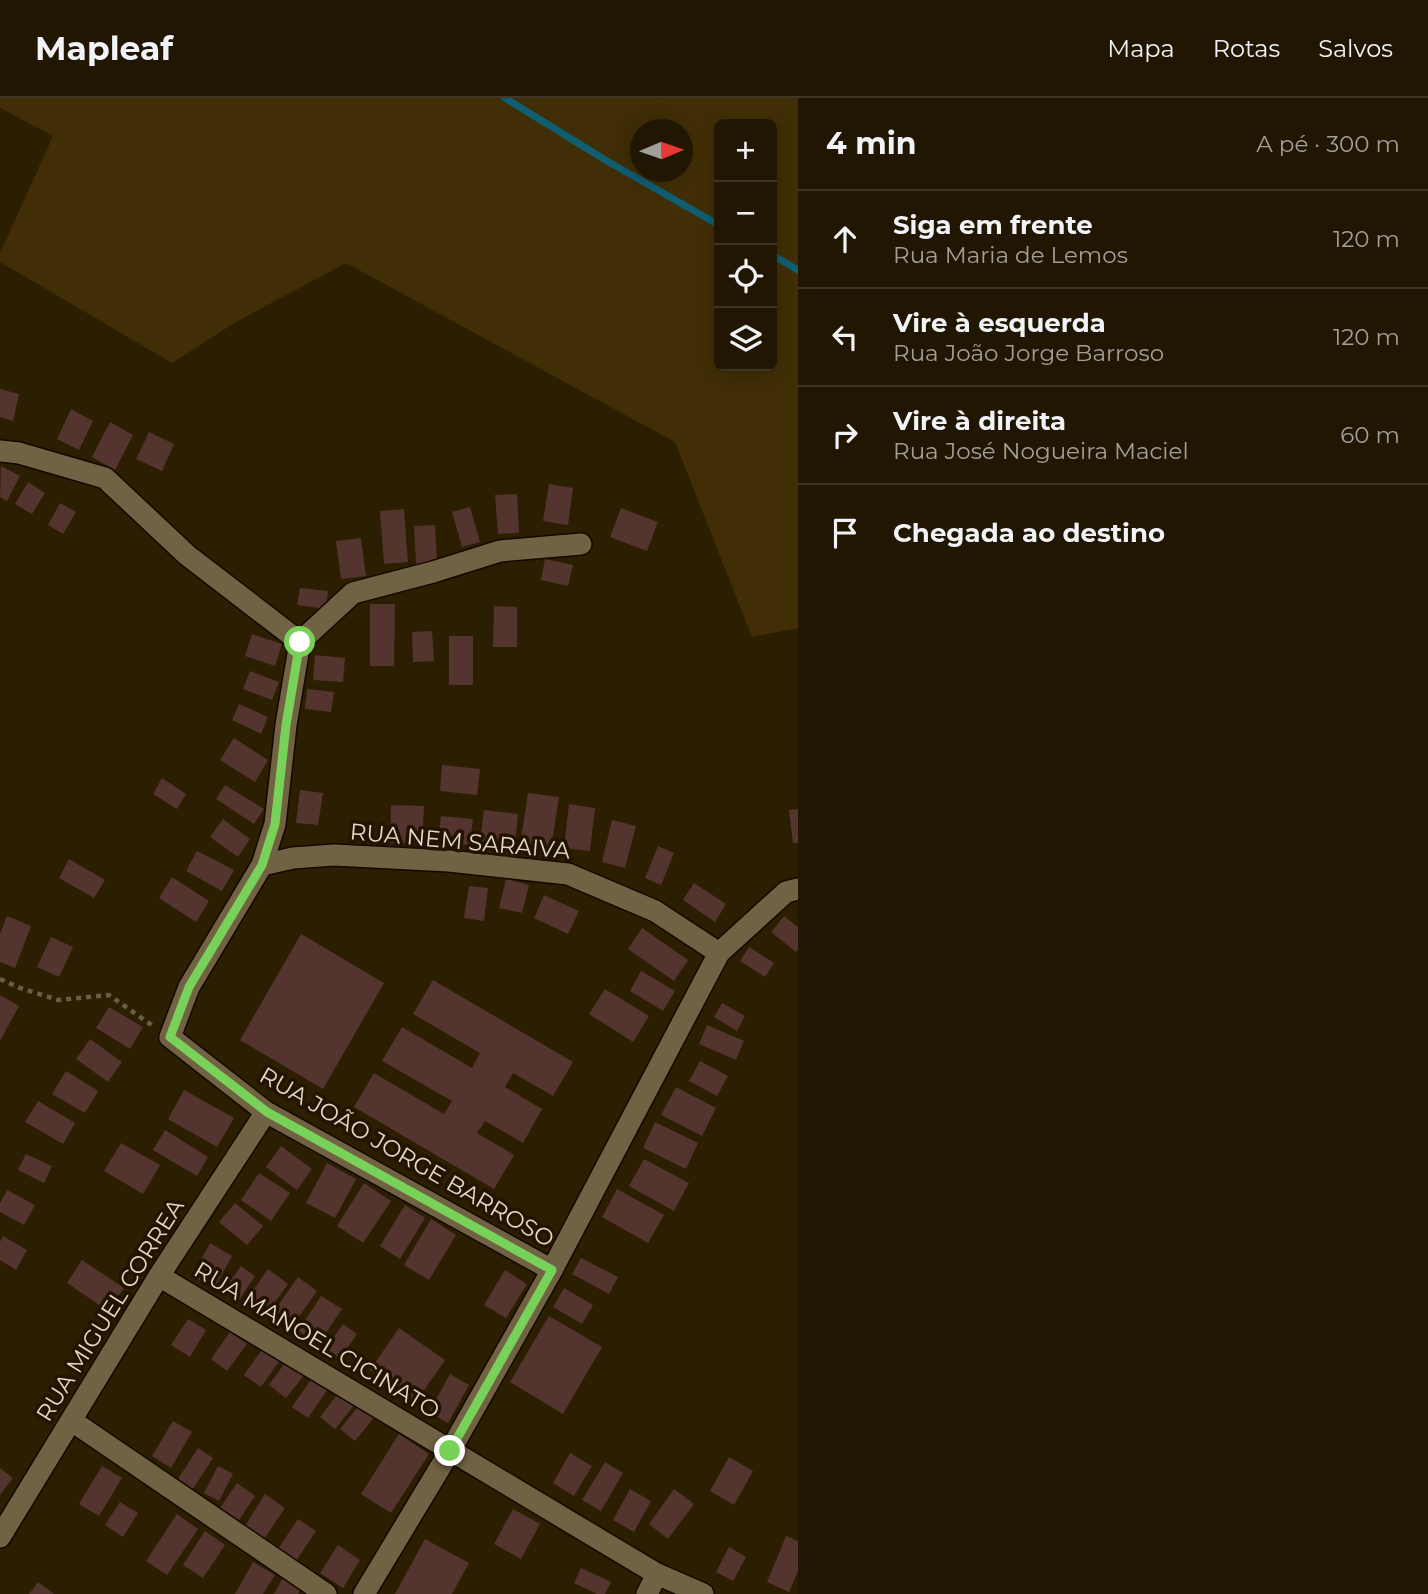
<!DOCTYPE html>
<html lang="pt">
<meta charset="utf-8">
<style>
:root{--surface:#211601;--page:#2d2310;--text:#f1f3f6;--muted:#a29f99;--line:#3e3523}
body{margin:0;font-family:Montserrat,sans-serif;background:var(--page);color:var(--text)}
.controls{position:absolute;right:21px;top:21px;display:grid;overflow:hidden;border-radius:10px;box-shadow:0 4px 18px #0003}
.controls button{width:63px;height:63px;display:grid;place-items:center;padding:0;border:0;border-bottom:2px solid var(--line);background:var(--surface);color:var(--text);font:35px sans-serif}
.compass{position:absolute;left:630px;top:21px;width:63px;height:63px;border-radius:50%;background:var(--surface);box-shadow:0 4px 18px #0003;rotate:88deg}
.stop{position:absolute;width:21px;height:21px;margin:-16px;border:5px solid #78d158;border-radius:50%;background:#fff}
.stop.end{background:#78d158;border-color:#fff;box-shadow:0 2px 7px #0008}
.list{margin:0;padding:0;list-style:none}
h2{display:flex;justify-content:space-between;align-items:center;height:91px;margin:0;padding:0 28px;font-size:30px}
h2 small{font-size:23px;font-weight:400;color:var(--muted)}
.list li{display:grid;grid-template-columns:46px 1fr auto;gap:21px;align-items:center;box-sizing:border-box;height:98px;padding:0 28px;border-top:2px solid var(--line)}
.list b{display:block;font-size:26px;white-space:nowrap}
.list p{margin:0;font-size:23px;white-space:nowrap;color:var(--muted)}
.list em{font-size:23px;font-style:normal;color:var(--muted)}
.icon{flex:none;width:38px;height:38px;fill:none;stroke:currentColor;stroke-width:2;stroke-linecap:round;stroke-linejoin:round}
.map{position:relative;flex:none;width:798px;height:1496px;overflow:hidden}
header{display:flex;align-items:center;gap:42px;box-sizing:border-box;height:98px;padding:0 35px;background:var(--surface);border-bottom:2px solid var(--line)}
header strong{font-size:33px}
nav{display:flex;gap:38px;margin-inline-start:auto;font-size:24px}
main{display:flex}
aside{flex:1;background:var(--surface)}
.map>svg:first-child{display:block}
.green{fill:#412e06;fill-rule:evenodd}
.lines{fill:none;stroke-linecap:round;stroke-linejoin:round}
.stream{stroke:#0f5e72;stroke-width:7}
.building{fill:#54342e}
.minor-casing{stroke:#120800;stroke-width:24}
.path{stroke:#6a5e45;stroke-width:4.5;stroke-dasharray:5 5;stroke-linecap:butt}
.minor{stroke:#726244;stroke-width:21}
.route{stroke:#78d158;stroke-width:9}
.labels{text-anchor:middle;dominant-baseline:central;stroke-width:7;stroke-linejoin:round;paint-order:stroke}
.street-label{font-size:23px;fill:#e1d8c7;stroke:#221400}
</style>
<header>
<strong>Mapleaf</strong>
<nav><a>Mapa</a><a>Rotas</a><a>Salvos</a></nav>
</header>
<main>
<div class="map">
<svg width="798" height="1496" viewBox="0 0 798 1496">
<rect width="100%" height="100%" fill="#2c1e01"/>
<!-- green -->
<path class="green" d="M0 0H798V530L752 539 675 344 346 165 236 224 172 265 0 164V155L53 38 0 10ZM719 26H772V268H719ZM640 32H682V74H640Z"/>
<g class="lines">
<!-- stream -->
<g class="stream">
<polyline points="505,0 607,63 719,127"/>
<polyline points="772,157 798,172"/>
</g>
</g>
<!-- building -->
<g class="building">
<polygon points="0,291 19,296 13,323 0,319"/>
<polygon points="71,311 93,323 79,352 57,341"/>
<polygon points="110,324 133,337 115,372 92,359"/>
<polygon points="149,334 174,346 162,373 136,361"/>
<polygon points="1,368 20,378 7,403 0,399"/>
<polygon points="28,384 45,395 32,416 15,406"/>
<polygon points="549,386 573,390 568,427 543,423"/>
<polygon points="517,396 519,435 498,436 495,397"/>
<polygon points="60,405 76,414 63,436 48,427"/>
<polygon points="470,409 480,444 462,449 452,414"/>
<polygon points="621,410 658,424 647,453 610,439"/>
<polygon points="404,411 408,464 384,466 380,413"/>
<polygon points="435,427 437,465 416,466 414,428"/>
<polygon points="361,440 366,478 341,481 336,443"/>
<polygon points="545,461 573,467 568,488 541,482"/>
<polygon points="300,490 328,493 326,511 297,507"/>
<polygon points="370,506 395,506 394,568 370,568"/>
<polygon points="494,508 517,509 517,549 493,549"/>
<polygon points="432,533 434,563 413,564 412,534"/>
<polygon points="252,536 282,546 275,568 245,558"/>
<rect x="449" y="538" width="24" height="49"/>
<polygon points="315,557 345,560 343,584 313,582"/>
<polygon points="250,573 279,584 272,602 243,591"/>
<polygon points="307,591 334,594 331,614 305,611"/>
<polygon points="239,606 268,619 261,636 232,622"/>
<polygon points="234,640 268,662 255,684 220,662"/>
<polygon points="442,667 480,671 477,697 440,693"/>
<polygon points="162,680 186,696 177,711 153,696"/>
<polygon points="225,687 264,711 254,726 216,701"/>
<polygon points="300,692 323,695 318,727 296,725"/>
<polygon points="528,695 559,699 551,751 520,747"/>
<polygon points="569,706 595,710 590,753 564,750"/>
<polygon points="391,707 424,708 422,746 390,745"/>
<polygon points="798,711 798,745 793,745 789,712"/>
<polygon points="484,712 518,716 514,756 479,752"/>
<polygon points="441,718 473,721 470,747 438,744"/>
<polygon points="223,721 250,741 238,759 210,739"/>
<polygon points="612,722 636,728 625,770 602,764"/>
<polygon points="658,748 674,755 661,787 645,780"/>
<polygon points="197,753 234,772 222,793 186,773"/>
<polygon points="69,761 105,782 94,800 59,780"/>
<polygon points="172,779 209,803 196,824 159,800"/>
<polygon points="506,781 529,787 522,815 499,810"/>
<polygon points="694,785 726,806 715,824 683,802"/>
<polygon points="469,788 488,790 484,823 464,820"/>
<polygon points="544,797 579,813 568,836 534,820"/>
<polygon points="7,818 31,828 15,870 0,864 0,836"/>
<polygon points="784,818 798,829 798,851 796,854 771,834"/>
<polygon points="642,830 688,862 674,883 628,851"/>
<polygon points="301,836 384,885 323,991 240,942"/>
<polygon points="51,839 73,849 59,879 37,869"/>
<polygon points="749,849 774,865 765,879 740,863"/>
<polygon points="641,873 675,893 663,913 630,893"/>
<polygon points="433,882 573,964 553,998 513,975 505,989 542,1011 523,1045 485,1023 477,1035 514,1057 494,1091 354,1009 374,975 444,1016 452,1003 382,963 402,929 472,970 480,955 413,916"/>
<polygon points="605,891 649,918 633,944 589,916"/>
<polygon points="0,897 19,908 0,943"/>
<polygon points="722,905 745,918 737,933 714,919"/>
<polygon points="109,909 143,929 130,951 96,930"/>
<polygon points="707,927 744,943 736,962 699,946"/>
<polygon points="90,941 122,964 108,984 76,961"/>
<polygon points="700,963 728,978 717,998 689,983"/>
<polygon points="66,973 98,993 85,1015 52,996"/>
<polygon points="676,989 716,1010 702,1038 661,1017"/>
<polygon points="184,992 234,1020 217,1049 168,1021"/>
<polygon points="38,1003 75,1025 63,1046 25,1024"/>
<polygon points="655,1024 698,1045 686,1071 643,1050"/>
<polygon points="165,1032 208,1059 197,1078 153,1052"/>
<polygon points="121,1045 160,1067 143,1096 104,1073"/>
<polygon points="281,1048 312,1071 297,1092 266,1069"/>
<polygon points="26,1056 52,1068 44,1085 18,1072"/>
<polygon points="644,1061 689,1085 674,1113 629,1088"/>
<polygon points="327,1065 356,1081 335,1120 306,1105"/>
<polygon points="259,1075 290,1095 271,1123 241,1102"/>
<polygon points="364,1085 391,1103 363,1145 337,1128"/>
<polygon points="617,1091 664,1117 648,1145 602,1119"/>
<polygon points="7,1092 35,1107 24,1127 0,1114 0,1105"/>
<polygon points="235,1105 263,1128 247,1147 219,1124"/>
<polygon points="405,1107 425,1120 400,1161 380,1148"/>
<polygon points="431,1121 456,1137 429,1182 404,1167"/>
<polygon points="3,1138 27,1152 16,1172 0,1162 0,1144"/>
<polygon points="210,1145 232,1158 214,1191 192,1178"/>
<polygon points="581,1160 618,1179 609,1196 572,1176"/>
<polygon points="82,1162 124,1190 108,1213 67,1185"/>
<polygon points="241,1168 255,1178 239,1202 224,1192"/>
<polygon points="268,1171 288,1186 267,1215 247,1201"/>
<polygon points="505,1172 527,1186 506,1220 484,1207"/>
<polygon points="298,1179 317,1193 291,1230 272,1216"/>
<polygon points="564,1190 593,1207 582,1226 553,1209"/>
<polygon points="321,1198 342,1211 318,1247 298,1233"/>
<polygon points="549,1218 602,1249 563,1316 510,1284"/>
<polygon points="188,1221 206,1232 190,1259 171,1247"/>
<polygon points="343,1226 357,1236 340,1261 326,1250"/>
<polygon points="399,1230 445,1262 416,1304 370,1272"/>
<polygon points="230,1234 247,1246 227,1273 211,1261"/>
<polygon points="263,1250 280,1262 261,1289 244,1277"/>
<polygon points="287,1262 305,1276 286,1300 269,1287"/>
<polygon points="450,1276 469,1287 448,1325 429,1314"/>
<polygon points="314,1277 330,1288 308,1320 292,1309"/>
<polygon points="340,1293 356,1305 335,1331 320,1319"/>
<polygon points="361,1305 376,1317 355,1343 340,1331"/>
<polygon points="173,1323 192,1334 171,1370 152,1358"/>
<polygon points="399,1336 429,1356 391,1415 361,1396"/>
<polygon points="198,1350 213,1360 193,1391 178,1381"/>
<polygon points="570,1355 592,1368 574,1398 553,1385"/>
<polygon points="729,1359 753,1373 734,1407 710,1393"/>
<polygon points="605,1364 623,1375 601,1413 582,1402"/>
<polygon points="102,1368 122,1380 99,1418 79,1406"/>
<polygon points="218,1368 233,1376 219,1403 204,1395"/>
<polygon points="0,1370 13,1380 0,1397"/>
<polygon points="237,1385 255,1398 239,1422 220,1410"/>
<polygon points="630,1391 651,1403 634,1434 613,1422"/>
<polygon points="674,1391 694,1406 668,1441 649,1426"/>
<polygon points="265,1396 285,1410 264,1441 245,1428"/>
<polygon points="120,1404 138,1415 123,1439 105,1427"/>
<polygon points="513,1411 540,1426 521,1461 494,1446"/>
<polygon points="177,1416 198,1431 167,1477 146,1463"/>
<polygon points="298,1421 316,1433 294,1466 276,1454"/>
<polygon points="205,1433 225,1447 203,1480 183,1467"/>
<polygon points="786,1438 798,1443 798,1473 789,1494 767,1484"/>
<polygon points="425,1441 469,1465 452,1496 395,1496"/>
<polygon points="338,1447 360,1462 343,1490 320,1475"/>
<polygon points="729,1449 746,1459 733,1483 716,1474"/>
<polygon points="253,1464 275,1477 263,1496 235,1496"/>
<polygon points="581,1470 611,1484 605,1496 597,1496 574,1485"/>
<polygon points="282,1481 301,1491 298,1496 274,1496"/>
<polygon points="38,1484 54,1496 29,1496"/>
</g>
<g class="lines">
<!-- minor casing -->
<g class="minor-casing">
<g id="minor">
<polyline points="0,353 19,355 105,380 187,457 300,544"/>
<polyline points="262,767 293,760 334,757 449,763 568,776 655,813 719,855"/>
<polyline points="552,1172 266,1014 170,939 189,889 262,767 275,726 286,627 300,544 353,495 433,474 500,453 581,446"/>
<polyline points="159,1178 657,1476 703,1496"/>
<polyline points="72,1323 326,1496"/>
<polyline points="0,1439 159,1178 266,1014"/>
<polyline points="364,1496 450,1353 552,1172 719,855 786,794 798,791"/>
<polyline points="647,1496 657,1476"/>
</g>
</g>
<!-- path -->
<polyline class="path" points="0,881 20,890 58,902 109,897 153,928"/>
<!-- minor -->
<use href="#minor" class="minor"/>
</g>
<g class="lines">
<!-- route -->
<polyline class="route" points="300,544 286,627 275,726 262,767 189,889 170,939 267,1014 552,1172 450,1353"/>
</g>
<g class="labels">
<!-- street labels -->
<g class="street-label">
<text transform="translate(460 743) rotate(5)">RUA NEM SARAIVA</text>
<text transform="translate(407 1059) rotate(30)">RUA JOÃO JORGE BARROSO</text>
<text transform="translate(110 1212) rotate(-58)">RUA MIGUEL CORREA</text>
<text transform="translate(317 1242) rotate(31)">RUA MANOEL CICINATO</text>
</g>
</g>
</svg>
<div class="controls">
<button>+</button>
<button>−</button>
<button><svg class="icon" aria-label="locate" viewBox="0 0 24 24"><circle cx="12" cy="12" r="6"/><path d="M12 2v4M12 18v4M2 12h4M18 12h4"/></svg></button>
<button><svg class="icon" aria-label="layers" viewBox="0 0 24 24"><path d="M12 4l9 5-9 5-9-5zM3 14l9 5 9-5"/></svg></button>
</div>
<svg class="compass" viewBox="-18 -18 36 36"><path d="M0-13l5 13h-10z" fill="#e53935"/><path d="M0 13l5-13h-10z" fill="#a29f99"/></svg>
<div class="stop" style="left:300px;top:544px"></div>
<div class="stop end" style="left:450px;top:1353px"></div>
</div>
<aside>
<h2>4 min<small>A pé · 300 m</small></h2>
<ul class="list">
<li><svg class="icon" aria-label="ahead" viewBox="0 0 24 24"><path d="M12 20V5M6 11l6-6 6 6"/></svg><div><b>Siga em frente</b><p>Rua Maria de Lemos</p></div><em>120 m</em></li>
<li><svg class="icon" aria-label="left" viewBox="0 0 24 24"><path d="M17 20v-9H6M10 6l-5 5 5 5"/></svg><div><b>Vire à esquerda</b><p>Rua João Jorge Barroso</p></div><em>120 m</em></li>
<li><svg class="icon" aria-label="right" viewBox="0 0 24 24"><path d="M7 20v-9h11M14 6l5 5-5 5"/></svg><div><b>Vire à direita</b><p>Rua José Nogueira Maciel</p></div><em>60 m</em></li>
<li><svg class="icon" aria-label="arrive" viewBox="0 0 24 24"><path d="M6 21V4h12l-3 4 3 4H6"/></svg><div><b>Chegada ao destino</b></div></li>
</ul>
</aside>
</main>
